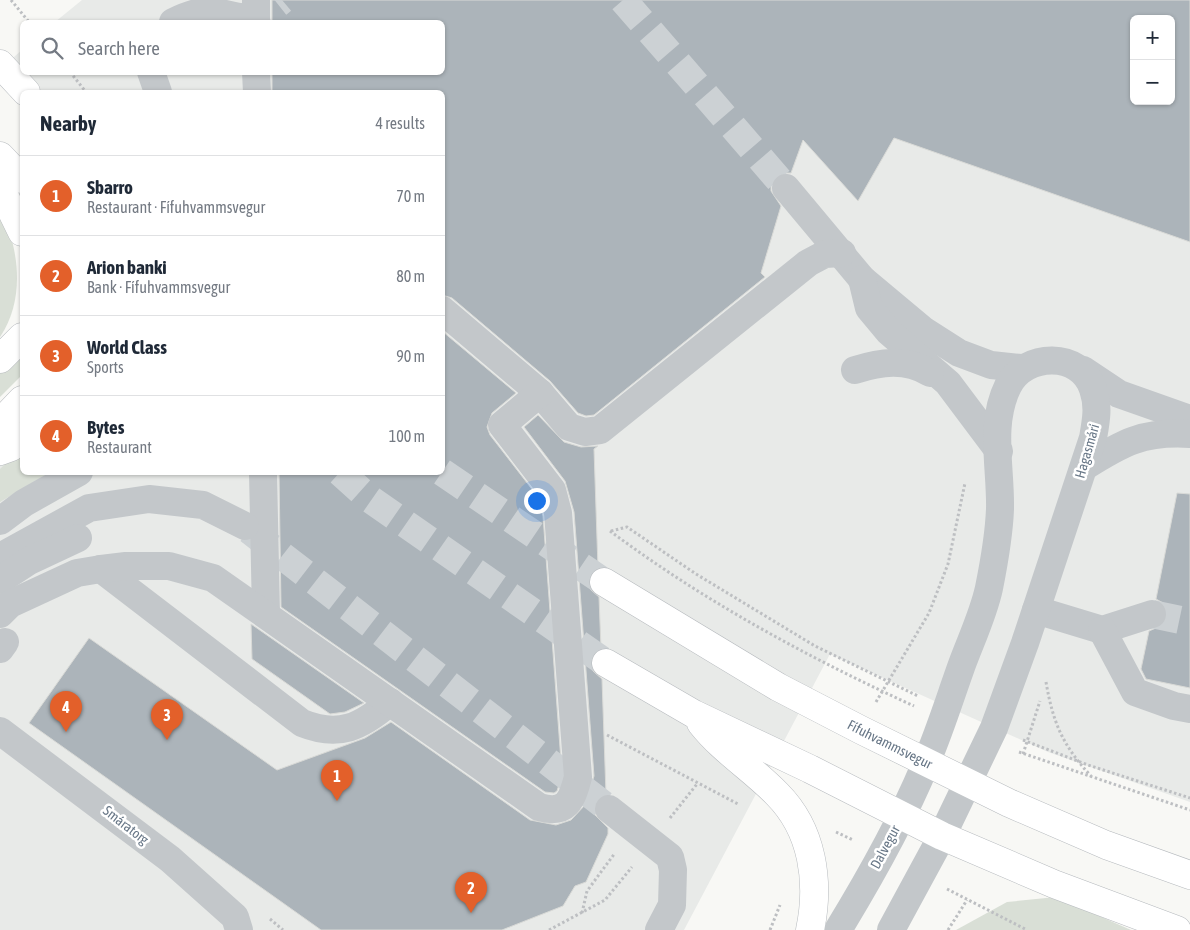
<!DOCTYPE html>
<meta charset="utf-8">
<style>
:root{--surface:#fff;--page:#f6f6f7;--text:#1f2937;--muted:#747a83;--line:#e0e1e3;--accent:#e3602a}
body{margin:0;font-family:"Asap Condensed",sans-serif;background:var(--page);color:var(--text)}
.controls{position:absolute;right:15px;top:15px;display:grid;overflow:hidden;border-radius:8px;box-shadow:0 1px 4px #0004}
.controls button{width:45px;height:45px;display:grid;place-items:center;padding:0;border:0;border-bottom:1px solid var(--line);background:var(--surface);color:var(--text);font:25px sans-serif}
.you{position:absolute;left:536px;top:500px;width:18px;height:18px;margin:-12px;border:4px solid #fff;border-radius:50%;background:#1a73e8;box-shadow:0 0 0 8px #1a73e833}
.badge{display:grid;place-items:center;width:32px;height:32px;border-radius:50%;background:var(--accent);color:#fff;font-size:16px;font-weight:700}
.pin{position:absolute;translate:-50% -41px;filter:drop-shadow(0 1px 2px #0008)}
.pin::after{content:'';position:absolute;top:26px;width:18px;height:15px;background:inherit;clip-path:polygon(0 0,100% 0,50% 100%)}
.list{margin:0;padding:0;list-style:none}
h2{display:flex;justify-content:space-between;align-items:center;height:65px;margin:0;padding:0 20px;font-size:21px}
h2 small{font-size:16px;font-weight:400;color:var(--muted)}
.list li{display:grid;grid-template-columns:32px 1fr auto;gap:15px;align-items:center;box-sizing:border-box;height:80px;padding:0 20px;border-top:1px solid var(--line)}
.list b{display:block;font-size:19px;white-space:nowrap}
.list p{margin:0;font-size:16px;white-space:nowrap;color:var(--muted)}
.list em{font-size:16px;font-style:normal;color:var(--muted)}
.icon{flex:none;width:28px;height:28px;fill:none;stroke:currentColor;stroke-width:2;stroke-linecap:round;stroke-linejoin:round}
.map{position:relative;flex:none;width:1190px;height:930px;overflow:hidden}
.search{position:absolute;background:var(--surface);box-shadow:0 1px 4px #0004;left:20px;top:20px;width:425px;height:55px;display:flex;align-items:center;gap:12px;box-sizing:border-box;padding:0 18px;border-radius:8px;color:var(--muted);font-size:19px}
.panel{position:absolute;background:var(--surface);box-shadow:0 1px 4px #0004;left:20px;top:90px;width:425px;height:385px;border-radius:8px}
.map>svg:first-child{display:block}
.built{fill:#e8eae8;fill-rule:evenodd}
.green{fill:#d9dfd6}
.building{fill:#acb4ba;stroke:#d9dad7;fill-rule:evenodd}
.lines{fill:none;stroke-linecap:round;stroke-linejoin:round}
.minor-tunnel{stroke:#ccd1d4;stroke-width:28;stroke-dasharray:28 14;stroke-linecap:butt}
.major-tunnel{stroke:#ccd1d4;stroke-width:28;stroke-dasharray:28 14;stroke-linecap:butt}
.major-casing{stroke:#b6babe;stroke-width:29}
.highway-casing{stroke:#b6b9bd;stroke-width:29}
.path{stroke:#bdbfc2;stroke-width:3;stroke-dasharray:2.5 2.5;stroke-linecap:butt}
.minor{stroke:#c3c7ca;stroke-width:28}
.major{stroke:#fff;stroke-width:28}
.highway{stroke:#fff;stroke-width:28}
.labels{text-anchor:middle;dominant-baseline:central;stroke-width:5;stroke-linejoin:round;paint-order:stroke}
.street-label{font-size:14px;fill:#677686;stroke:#fff}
</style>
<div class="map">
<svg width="1190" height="930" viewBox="0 0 1190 930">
<rect width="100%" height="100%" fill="#f8f8f5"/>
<!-- built -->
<path class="built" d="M82 0H1190V802L1048 752 830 654 684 930H0V460L22 472H442V92H32L8 62 22 50V72H442V22H55ZM1134 19H1171V101H1134Z"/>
<!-- green -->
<g class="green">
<path d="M0 208C19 247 26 299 0 337Z"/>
<polygon points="22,352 22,375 0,397 0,373"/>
<polygon points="22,447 22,472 49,473 0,502 0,469"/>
<polygon points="1056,897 1131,930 956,930 1007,902"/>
</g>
<!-- building -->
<g class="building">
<path d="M272 0H1190V242L894 138 858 201 803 140 791 173H784L776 176 771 183V191L781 206 761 273 765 277 594 415 586 416 578 413 550 381 452 298 442 295V92H272V72H442V22H272ZM1134 19H1171V101H1134Z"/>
<polygon points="442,331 516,393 492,413 487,427 490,435 538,497 543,516 562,775 557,791 554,793 545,792 281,607 279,472 442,472"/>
<polygon points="538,415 564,442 581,447 598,446 594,449 598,568 591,574 588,582 591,590 599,597 601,649 593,655 590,663 593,671 602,679 606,794 597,799 594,807 595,815 608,828 608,834 586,882 575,886 563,906 502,930 321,930 29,723 89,638 277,770 365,738 391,722 530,820 556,825 571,820 585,805 594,776 574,512 565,481 524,427"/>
<polygon points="1177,493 1190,494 1190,688 1146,679 1141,669 1149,631 1163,625 1167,617 1167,609 1163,603 1156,599"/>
<polygon points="251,624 364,703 345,712 330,714 252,659"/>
</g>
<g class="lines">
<!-- minor-tunnel -->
<g class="minor-tunnel">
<polyline points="623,0 786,188"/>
<path d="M239 17C257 18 268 12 282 0"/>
<polyline points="249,530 609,809"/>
<polyline points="1152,614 1190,622"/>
</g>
<!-- major-tunnel -->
<g class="major-tunnel">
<polyline points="340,472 370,499 606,663"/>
<polyline points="442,472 604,582"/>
</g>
<!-- major casing -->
<g class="major-casing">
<g id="major">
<polyline points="0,64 26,92"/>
<polyline points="0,156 22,179"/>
<path id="s1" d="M604 582 778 687 861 730 1009 803 1106 845 1190 875"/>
<polyline points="606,663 694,714 810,769 942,836 1054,884 1177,930"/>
<path d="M701 723C723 751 753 769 777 794 813 830 820 882 810 930"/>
</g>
</g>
<!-- highway casing -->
<g class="highway-casing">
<g id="highway">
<polyline points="0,187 22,232"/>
<polyline points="0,359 22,337"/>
<polyline points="0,423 22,400"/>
<polyline points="0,451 11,447 22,436"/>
</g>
</g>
<!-- path -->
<g class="path">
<polyline points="11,0 29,22"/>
<polyline points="70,72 86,92"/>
<path d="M610 531C704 601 807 657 914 706"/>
<polyline points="611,531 627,527 696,574 815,646 918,696"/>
<path d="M1046 682C1053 723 1063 746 1091 776"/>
<polyline points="876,702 929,613 948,564 965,483"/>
<polyline points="607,735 738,804"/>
<polyline points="1023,740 1088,765 1190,798"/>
<polyline points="1019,752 1190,810"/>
<polyline points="1023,754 1040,701"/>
<polyline points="670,818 697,784"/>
<polyline points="836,832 853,840"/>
<polyline points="947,889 1027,930"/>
<polyline points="582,913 587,891 615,853"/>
<polyline points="270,919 283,930"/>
<polyline points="549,930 605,900 632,867"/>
<polyline points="770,930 780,905"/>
<polyline points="948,930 967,900"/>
</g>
<!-- minor -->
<g class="minor">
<path d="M173 22C202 8 208 10 239 17"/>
<polyline points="256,22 256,0"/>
<polyline points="151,72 158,92"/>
<polyline points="256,72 257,92"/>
<polyline points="786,188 862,279 923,330 959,353 991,365 1021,368"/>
<polyline points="862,279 869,308 889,332 948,383 999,451"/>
<polyline points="442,310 540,393 569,427 585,432 600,430 808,263 825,254 842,253"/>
<path d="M855 370C880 362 906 358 930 373"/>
<polyline points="1083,370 1119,394 1190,419"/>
<path d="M1084 467C1122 443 1143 431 1190 434"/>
<polyline points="263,472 266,614"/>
<polyline points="0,521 24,503 79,472"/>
<polyline points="0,557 89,508 149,499 203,505 245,526"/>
<path d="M101 569 302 723C339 738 361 727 390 702"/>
<polyline points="0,580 29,561 78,538"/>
<polyline points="1036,610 1102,630 1152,614"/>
<path d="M0 614 10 604 77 573 101 569 126 566H169L213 578 539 807C567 815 572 800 578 777L558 513 552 490 502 425 540 393"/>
<polyline points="1102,630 1135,692 1174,706 1190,709"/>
<polyline points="0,649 5,642"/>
<polyline points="0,731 170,859 235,917 239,930"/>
<polyline points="609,809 670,857 673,870 672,905 659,930"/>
<path d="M838 930C871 876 902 821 926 763 939 733 949 701 960 670 969 644 983 616 989 588 994 563 999 535 1000 509 1001 468 989 424 1008 386 1025 352 1081 351 1093 389 1099 406 1096 421 1093 438L1025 643 994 728 942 836 891 930"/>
</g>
<!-- major -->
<use href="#major" class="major"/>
<!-- highway -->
<use href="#highway" class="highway"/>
</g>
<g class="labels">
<!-- street labels -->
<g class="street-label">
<text transform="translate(1087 451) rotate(-74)">Hagasmári</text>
<text stroke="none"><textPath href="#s1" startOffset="329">Fífuhvammsvegur</textPath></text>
<text transform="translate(126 825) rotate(38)">Smáratorg</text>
<text transform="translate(885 847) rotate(-62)">Dalvegur</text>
</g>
</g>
</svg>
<div class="controls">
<button>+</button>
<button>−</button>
</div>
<div class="you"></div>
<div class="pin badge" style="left:337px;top:801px">1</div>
<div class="pin badge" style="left:471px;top:913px">2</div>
<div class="pin badge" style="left:167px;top:740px">3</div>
<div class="pin badge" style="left:66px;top:732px">4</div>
<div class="search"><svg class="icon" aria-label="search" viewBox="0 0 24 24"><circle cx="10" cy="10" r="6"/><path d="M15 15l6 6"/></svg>Search here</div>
<section class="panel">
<h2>Nearby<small>4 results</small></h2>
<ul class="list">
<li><span class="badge">1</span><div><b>Sbarro</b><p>Restaurant · Fífuhvammsvegur</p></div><em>70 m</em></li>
<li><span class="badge">2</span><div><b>Arion banki</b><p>Bank · Fífuhvammsvegur</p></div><em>80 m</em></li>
<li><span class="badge">3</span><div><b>World Class</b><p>Sports</p></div><em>90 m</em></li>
<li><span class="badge">4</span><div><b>Bytes</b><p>Restaurant</p></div><em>100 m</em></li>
</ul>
</section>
</div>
